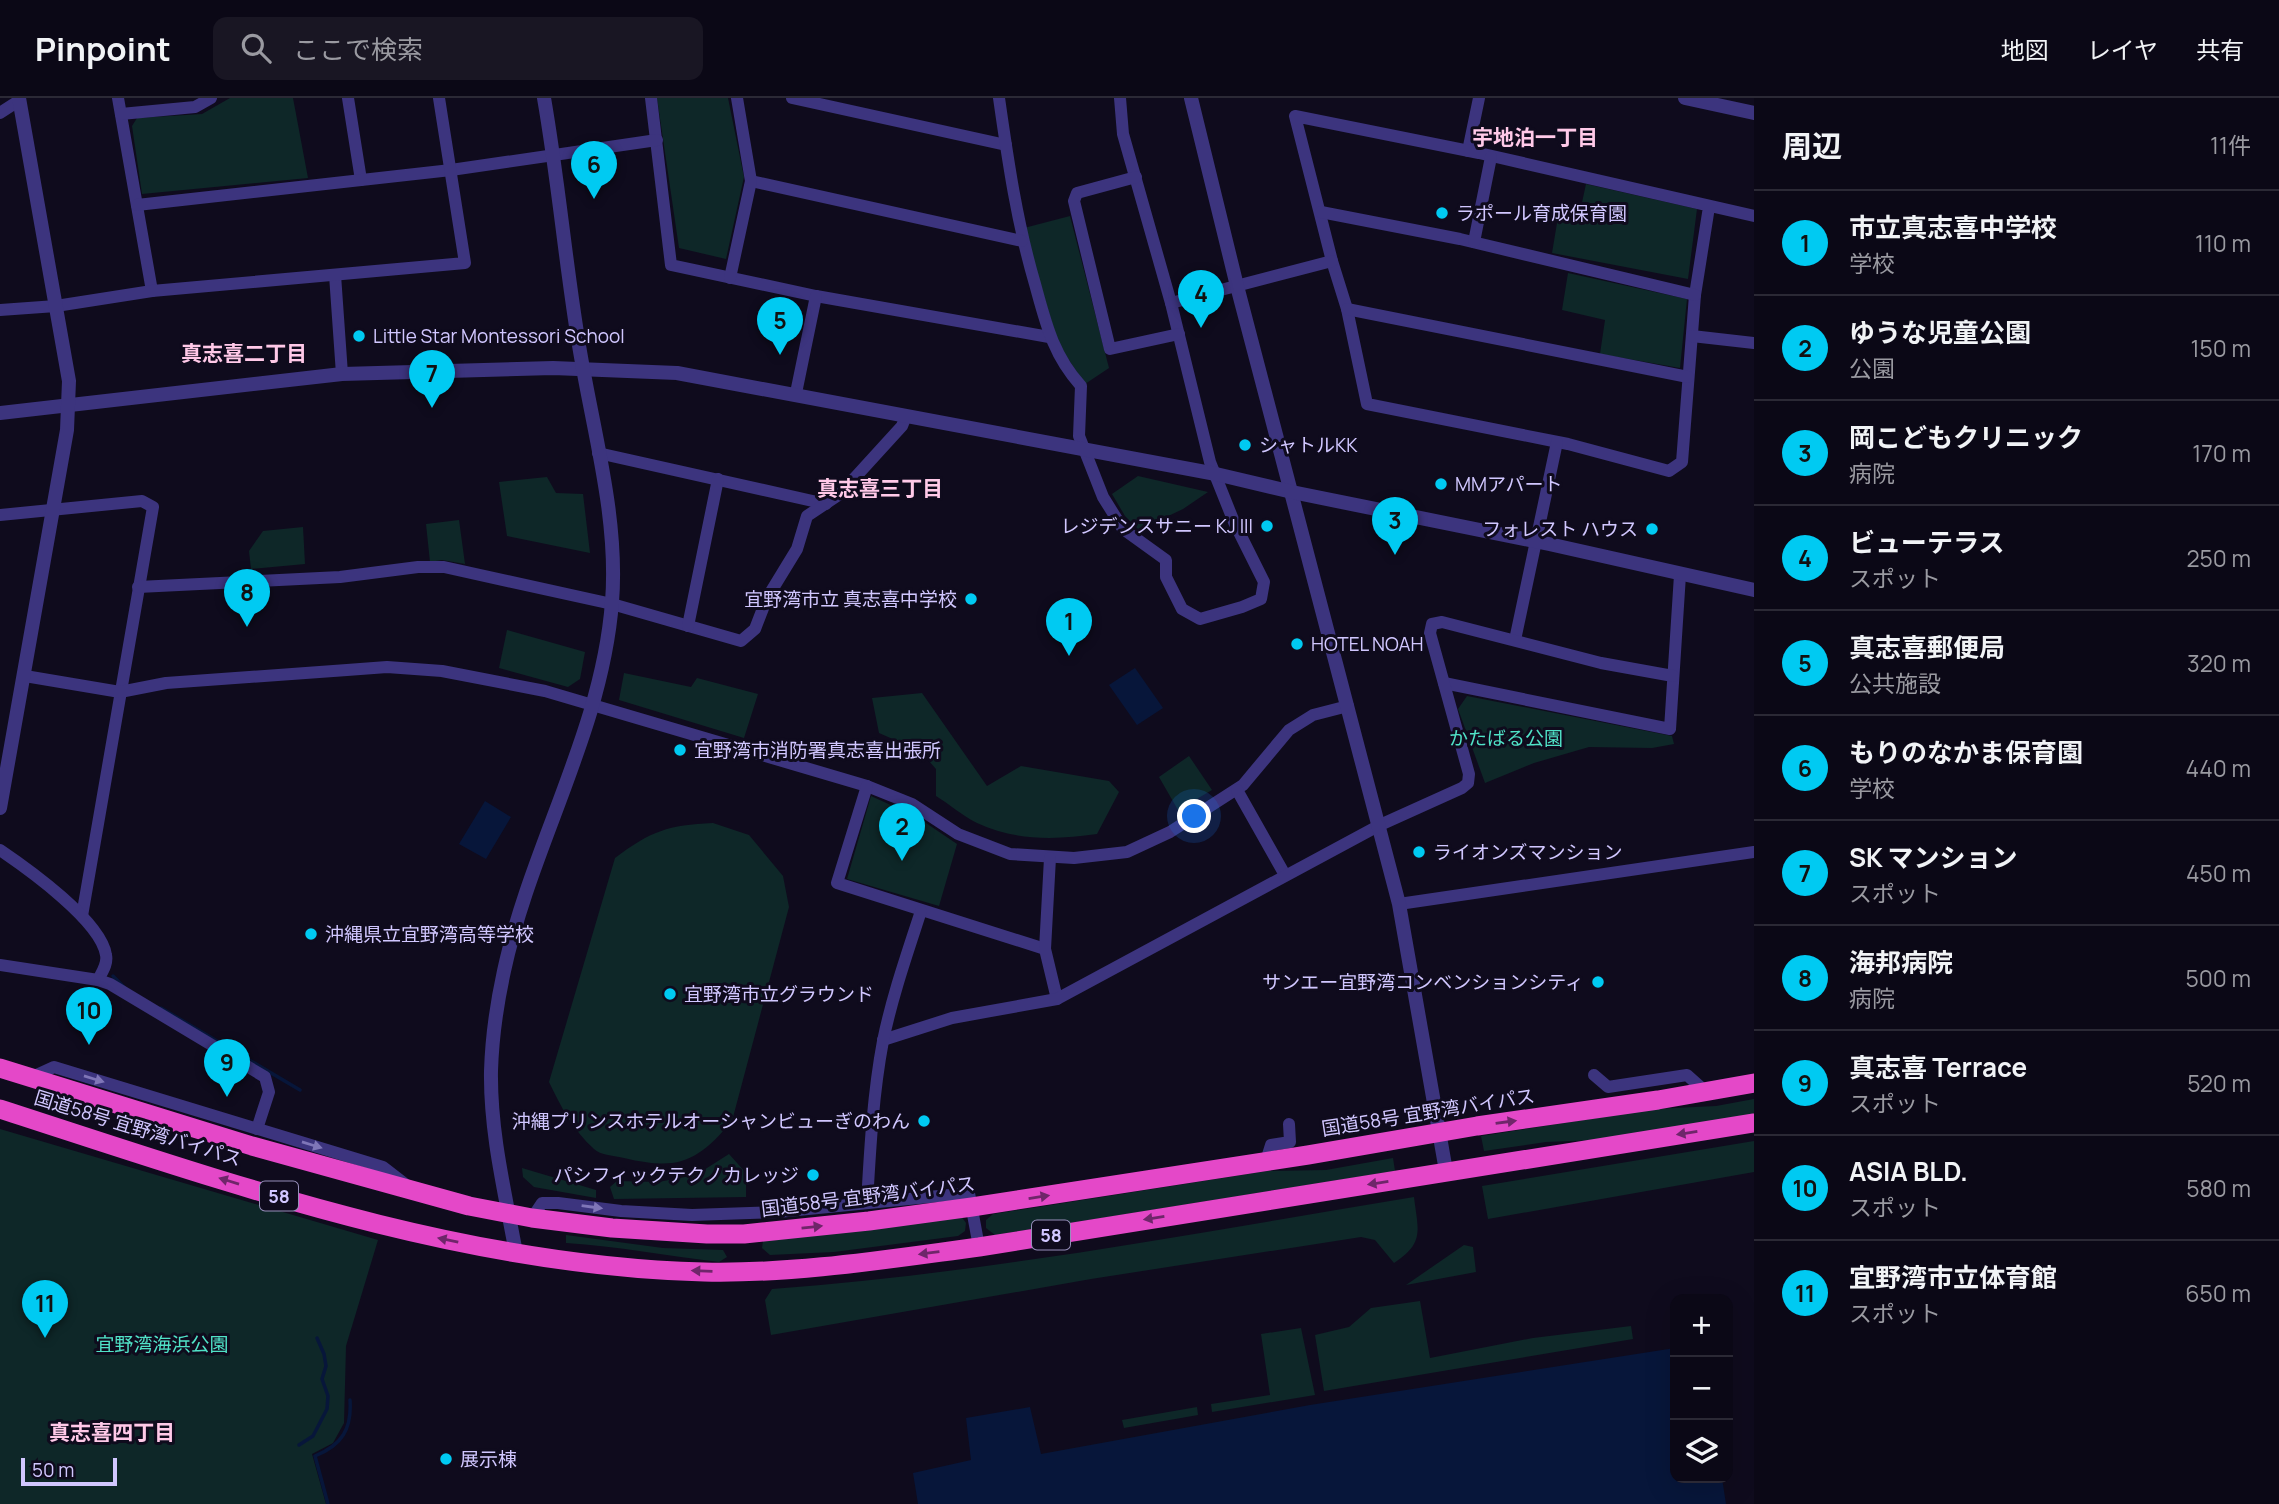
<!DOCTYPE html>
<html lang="ja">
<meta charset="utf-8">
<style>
:root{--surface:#0b0816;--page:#191623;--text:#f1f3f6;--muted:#9a9aa1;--line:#2b2935;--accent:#00caf2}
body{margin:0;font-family:Manrope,"Noto Sans JP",sans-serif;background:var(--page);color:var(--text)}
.controls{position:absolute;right:21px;bottom:21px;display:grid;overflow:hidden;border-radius:14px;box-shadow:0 7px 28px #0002}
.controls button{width:63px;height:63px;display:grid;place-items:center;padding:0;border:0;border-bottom:2px solid var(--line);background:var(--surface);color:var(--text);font:35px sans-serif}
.scale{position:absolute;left:21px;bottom:18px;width:96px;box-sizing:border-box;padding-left:7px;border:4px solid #d1c7ff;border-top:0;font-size:19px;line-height:24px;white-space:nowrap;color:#d1c7ff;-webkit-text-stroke:5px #0f0b1d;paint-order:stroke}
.you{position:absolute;left:1195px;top:719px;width:24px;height:24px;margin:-18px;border:5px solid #fff;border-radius:50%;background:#1a73e8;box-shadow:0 0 0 10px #1a73e833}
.badge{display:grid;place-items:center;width:46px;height:46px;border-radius:50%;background:var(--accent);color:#111;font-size:23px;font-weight:700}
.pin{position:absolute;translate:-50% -58px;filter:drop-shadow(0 2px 4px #0008)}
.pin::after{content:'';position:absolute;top:37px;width:24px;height:21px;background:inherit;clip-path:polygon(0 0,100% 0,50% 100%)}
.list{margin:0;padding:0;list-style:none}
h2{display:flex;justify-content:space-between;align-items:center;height:91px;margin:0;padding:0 28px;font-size:30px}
h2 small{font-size:23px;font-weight:400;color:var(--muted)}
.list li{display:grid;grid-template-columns:46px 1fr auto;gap:21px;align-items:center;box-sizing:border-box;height:105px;padding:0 28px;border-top:2px solid var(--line)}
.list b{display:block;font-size:26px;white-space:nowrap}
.list p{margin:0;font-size:23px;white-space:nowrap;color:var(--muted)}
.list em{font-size:23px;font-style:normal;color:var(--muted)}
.icon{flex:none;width:38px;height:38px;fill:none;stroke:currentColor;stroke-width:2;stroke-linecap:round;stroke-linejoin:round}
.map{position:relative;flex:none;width:1754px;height:1406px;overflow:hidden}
header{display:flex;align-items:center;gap:42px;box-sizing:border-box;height:98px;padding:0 35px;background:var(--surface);border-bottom:2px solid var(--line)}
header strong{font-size:33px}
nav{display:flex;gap:38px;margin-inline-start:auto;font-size:24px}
.search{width:490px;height:63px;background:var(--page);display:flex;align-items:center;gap:18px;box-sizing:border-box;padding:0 24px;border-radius:14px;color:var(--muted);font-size:26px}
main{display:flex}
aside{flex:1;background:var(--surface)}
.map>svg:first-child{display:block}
.green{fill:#0e2728}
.water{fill:#07163a}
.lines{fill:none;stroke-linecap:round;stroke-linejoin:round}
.stream{stroke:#07163a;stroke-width:3.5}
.minor{stroke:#3c347e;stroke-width:12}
.tertiary{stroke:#3c347e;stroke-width:14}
.trunk{stroke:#e448c8;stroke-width:19}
.oneway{fill:#7f76b8}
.oneway2{fill:#6f266a}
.poi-dot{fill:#00caf2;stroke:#0f0b1d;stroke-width:2.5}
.labels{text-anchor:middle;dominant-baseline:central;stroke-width:6;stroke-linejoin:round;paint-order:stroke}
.shield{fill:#0f0b1d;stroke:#978fbb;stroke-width:2}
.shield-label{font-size:18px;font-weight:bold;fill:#d1c7ff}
.poi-label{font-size:19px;fill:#d1c7ff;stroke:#0f0b1d;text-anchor:start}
.park-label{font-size:19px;fill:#50e2c7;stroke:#0f0b1d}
.street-label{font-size:19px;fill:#d1c7ff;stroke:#0f0b1d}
.neighbourhood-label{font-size:21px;font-weight:bold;fill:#ffc9e8;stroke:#0f0b1d}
</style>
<header>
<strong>Pinpoint</strong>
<div class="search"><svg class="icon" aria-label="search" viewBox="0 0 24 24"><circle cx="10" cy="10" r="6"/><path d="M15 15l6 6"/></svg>ここで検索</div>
<nav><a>地図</a><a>レイヤ</a><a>共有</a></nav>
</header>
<main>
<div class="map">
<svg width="1754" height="1406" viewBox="0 0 1754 1406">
<rect width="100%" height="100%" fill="#0f0b1d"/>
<!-- green -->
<g class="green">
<polygon points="230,0 293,0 308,80 142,96 132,28 137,20 202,16"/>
<polygon points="657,0 728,0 744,79 726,161 679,150"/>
<polygon points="1586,86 1697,111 1688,181 1552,155 1558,119 1578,123"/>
<polygon points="1070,118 1109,270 1085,286 1063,253 1054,232 1024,130"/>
<polygon points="1568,175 1687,201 1680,270 1600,256 1605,222 1562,212"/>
<polygon points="1138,378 1208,394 1183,411 1139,432 1125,418 1112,396"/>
<polygon points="547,379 556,395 583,396 590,455 507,438 499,384"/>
<polygon points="459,422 465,466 442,462 430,464 426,426"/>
<polygon points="303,429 305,466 251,471 249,453 263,433"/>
<polygon points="507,532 585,554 580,581 568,589 499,570"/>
<polygon points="624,575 691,589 697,580 758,596 744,640 619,602"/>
<path d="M922 595 987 688 1021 668 1109 683 1119 694 1097 736C1056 742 1015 743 977 725 963 718 949 706 936 698V671L920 653 879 635 872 600Z"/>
<polygon points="1467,598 1672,638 1674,646 1652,650 1589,649 1534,665 1485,685 1458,611"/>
<polygon points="1189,658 1212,692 1178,712 1159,679"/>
<polygon points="871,698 917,719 957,746 939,808 847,781"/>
<path d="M713 725 749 737 783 778 789 809 732 1023C697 1064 679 1073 624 1060 615 1058 600 1057 594 1051 573 1032 561 1009 549 984L615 760C651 733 668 727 713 725Z"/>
<polygon points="1754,1001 1754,1017 1597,1042 1546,1044 1484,1053 1481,1038 1654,1011 1716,1008"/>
<polygon points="0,1031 378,1142 346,1248 344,1325 333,1345 312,1356 326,1406 0,1406"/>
<polygon points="1754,1043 1754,1074 1488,1121 1482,1088"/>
<polygon points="729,1056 746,1075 746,1099 614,1101 610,1089 617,1083 658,1084 696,1077"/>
<polygon points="1393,1060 1395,1073 995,1137 986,1130 986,1122 993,1116 1267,1073 1326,1072"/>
<polygon points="522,1070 596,1092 596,1100 534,1089 523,1079"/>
<path d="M1414 1099C1418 1132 1425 1145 1394 1165L1375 1142 1361 1139 1091 1181 771 1237 765 1202 772 1191C988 1175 1201 1134 1414 1099Z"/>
<polygon points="961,1118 966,1125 965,1133 958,1138 834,1154 770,1157 762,1150 763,1143"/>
<path d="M566 1137 663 1150 723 1152 727 1159 719 1164C668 1158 617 1148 566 1145Z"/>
<polygon points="1464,1147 1473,1149 1476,1174 1406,1187"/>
<polygon points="1420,1203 1430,1260 1533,1240 1631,1228 1633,1241 1324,1293 1315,1237 1349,1229 1371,1210"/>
<polygon points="1301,1230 1315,1297 1212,1314 1211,1306 1270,1297 1261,1236"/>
<polygon points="1197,1309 1198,1317 1124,1330 1122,1322"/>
</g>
<!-- water -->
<g class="water">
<polygon points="1135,570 1163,610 1137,627 1109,587"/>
<polygon points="485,703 511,719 486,761 459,746"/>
<polygon points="1675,1250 1675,1380 1722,1380 1726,1406 918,1406 913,1375 971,1362 966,1320 1030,1309 1041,1356 1310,1307"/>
</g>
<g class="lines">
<!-- stream -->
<g class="stream">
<polyline points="113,878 124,889"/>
<polyline points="161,910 300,992"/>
<polyline points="299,1347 313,1338 327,1311 328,1298 322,1281 326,1268 324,1256 317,1240"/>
<path d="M328 1406 315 1358C342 1347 352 1331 350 1302"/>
</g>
<!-- minor -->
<g class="minor">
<polyline points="118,0 152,193"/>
<polyline points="348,0 361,82"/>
<polyline points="651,0 671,167 816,198 1049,239"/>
<polyline points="792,0 1006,47"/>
<path d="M999 0C1008 63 1017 125 1035 186 1046 226 1053 257 1081 288L1079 338 1103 399 1123 431 1166 462V479L1182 511 1200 521 1242 509 1261 501 1264 484 1234 424 1210 364 1171 205 1123 36 1120 0"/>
<polyline points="0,15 20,2"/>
<polyline points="121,16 195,9 211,0"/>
<polyline points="1468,53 1479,0"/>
<polyline points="1136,79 1077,95 1074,103 1110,251 1179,236"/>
<polyline points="751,83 1022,143"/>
<polyline points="137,107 451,72 657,42"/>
<polyline points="1709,109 1695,197 1682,364 1669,373 1568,346 1367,306 1347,211 1332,163 1295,18 1479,55 1754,118"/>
<polyline points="1321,114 1460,141 1695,197"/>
<polyline points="1474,144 1491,59"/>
<polyline points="335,177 342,276"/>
<polyline points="730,180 751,83 737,0"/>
<polyline points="1171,205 1332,163"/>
<polyline points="1347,211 1688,279"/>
<polyline points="0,212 56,208 152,193 465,165 439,0"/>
<polyline points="1692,238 1754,245"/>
<polyline points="796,295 816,198"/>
<polyline points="598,355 826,406"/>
<polyline points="0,417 142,403 153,409 82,818"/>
<polyline points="138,489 340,479 418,469 444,469 612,506 741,543 755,531 767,500 797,451 807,418 840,396 902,328 906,318"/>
<polyline points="688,528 718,381"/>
<polyline points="1515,542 1557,344"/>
<polyline points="25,578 120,594 166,585 347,572 387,569 442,573 545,593 867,688 912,706 958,736 1010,756 1074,760 1127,754 1170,734 1243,687 1289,632 1313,617 1348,608"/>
<polyline points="1444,585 1670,631 1680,477"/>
<polyline points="867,688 837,785 1045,851"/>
<polyline points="1237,692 1285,777"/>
<path d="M0 752C28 771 101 823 106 857 108 866 102 874 98 882"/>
<polyline points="1050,760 1045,851 1057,901"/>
<polyline points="1399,806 1754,754"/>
<polyline points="0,867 98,882 110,886 265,979 269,994 257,1031"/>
<polyline points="883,942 952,920 1057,901 1380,727 1462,690 1468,685 1469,676 1430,535 1432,526 1442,524 1601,565 1673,578"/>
<polyline points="1594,977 1608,989 1687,977 1706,994"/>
<polyline points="30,980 54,969 383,1069 405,1086"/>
<polyline points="1266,1063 1271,1047 1290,1044 1289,1026"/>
<path d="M867 1105C870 1052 873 996 883 943 892 899 907 856 921 813"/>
<polyline points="532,1120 542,1105 558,1105 621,1113 692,1117 778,1114 969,1095 979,1149"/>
</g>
<!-- tertiary -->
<g class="tertiary">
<polyline points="1191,0 1237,188 1399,806 1446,1073"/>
<polyline points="1685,0 1754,15"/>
<polyline points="0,315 342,276 553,270 677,275 1216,376 1292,394 1549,446 1754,492"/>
<polyline points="0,710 67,332 69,283 19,0"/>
<path d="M516 1155C505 1095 490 1034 491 973 492 940 497 905 504 873 531 747 602 634 612 504 619 417 591 326 578 241 565 161 558 80 544 0"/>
</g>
<!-- trunk -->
<g class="trunk">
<polyline points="0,970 252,1048 469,1108 532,1120 612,1130 707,1136 744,1136 869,1123 972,1109 1308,1057 1477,1028 1658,1002 1754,985"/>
<path d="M0 1011C229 1085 461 1168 704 1174 796 1176 888 1161 979 1149L1754 1025"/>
</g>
</g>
<!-- one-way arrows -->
<defs><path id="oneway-solid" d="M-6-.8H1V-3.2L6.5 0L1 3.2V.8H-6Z" transform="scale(1.75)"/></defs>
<g class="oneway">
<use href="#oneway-solid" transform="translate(94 981) rotate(17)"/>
<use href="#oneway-solid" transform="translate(312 1047) rotate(17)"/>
<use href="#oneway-solid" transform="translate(592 1109) rotate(8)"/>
</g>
<g class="oneway2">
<use href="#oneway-solid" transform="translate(1506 1024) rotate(-8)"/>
<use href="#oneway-solid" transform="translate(1687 1035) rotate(171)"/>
<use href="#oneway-solid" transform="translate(229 1083) rotate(-163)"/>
<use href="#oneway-solid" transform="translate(1378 1085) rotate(171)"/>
<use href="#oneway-solid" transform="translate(1039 1099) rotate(-9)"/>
<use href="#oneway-solid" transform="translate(1154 1120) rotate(171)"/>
<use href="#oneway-solid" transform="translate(812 1129) rotate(-6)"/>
<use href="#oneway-solid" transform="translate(448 1142) rotate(-168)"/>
<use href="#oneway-solid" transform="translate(929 1155) rotate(173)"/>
<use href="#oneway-solid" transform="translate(702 1173) rotate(-178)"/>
</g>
<!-- markers -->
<g class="poi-dot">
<circle cx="1442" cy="115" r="7"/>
<circle cx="359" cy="238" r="7"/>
<circle cx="1245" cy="347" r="7"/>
<circle cx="1441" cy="386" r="7"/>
<circle cx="1267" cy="428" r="7"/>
<circle cx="1652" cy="431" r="7"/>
<circle cx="971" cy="501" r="7"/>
<circle cx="1297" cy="546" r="7"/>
<circle cx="680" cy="652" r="7"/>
<circle cx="1419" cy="754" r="7"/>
<circle cx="311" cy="836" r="7"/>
<circle cx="1598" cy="884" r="7"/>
<circle cx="670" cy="896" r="7"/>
<circle cx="924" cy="1023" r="7"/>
<circle cx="813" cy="1077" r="7"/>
<circle cx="446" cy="1361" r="7"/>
</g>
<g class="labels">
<!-- shield labels -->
<g class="shield">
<rect x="260" y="1083.5" width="38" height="29" rx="5"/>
<rect x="1032" y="1122.5" width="38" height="29" rx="5"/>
</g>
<g class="shield-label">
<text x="279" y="1098">58</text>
<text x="1051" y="1137">58</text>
</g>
<!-- poi labels -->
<g class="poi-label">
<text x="1456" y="115">ラポール育成保育園</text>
<text x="373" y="238">Little Star Montessori School</text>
<text x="1259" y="347">シャトルKK</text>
<text x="1455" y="386">MMアパート</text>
<text x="1253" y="428" text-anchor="end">レジデンスサニー KJ III</text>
<text x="1638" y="431" text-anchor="end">フォレスト ハウス</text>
<text x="957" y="501" text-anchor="end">宜野湾市立 真志喜中学校</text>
<text x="1311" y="546">HOTEL NOAH</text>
<text x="694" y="652">宜野湾市消防署真志喜出張所</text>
<text x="1433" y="754">ライオンズマンション</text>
<text x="325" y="836">沖縄県立宜野湾高等学校</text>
<text x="1584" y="884" text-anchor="end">サンエー宜野湾コンベンションシティ</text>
<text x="684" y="896">宜野湾市立グラウンド</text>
<text x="910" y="1023" text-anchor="end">沖縄プリンスホテルオーシャンビューぎのわん</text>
<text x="799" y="1077" text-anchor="end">パシフィックテクノカレッジ</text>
<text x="460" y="1361">展示棟</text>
</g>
<!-- park labels -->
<g class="park-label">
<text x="1506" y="640">かたばる公園</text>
<text x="162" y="1246">宜野湾海浜公園</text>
</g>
<!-- street labels -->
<g class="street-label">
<text transform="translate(1428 1014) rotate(-9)">国道58号 宜野湾バイパス</text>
<text transform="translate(138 1030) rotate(17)">国道58号 宜野湾バイパス</text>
<text transform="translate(868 1098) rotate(-7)">国道58号 宜野湾バイパス</text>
</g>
<!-- neighbourhood labels -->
<g class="neighbourhood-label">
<text x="1535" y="39">宇地泊一丁目</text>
<text x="244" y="255">真志喜二丁目</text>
<text x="880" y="390">真志喜三丁目</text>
<text x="112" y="1334">真志喜四丁目</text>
</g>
</g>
</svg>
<div class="controls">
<button>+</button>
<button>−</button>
<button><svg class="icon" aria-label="layers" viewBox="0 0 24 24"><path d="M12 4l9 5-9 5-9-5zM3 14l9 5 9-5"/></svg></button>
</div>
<div class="scale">50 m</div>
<div class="you"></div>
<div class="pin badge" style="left:1069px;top:558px">1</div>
<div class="pin badge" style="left:902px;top:763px">2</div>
<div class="pin badge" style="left:1395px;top:457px">3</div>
<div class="pin badge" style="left:1201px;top:230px">4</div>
<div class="pin badge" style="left:780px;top:257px">5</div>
<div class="pin badge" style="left:594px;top:101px">6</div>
<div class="pin badge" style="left:432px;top:310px">7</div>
<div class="pin badge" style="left:247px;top:529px">8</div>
<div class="pin badge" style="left:227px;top:999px">9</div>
<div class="pin badge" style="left:89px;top:947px">10</div>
<div class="pin badge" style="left:45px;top:1240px">11</div>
</div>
<aside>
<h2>周辺<small>11件</small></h2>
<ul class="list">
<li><span class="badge">1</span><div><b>市立真志喜中学校</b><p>学校</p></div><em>110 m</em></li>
<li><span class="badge">2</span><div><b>ゆうな児童公園</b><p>公園</p></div><em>150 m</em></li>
<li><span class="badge">3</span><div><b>岡こどもクリニック</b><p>病院</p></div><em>170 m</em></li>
<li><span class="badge">4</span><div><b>ビューテラス</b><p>スポット</p></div><em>250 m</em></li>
<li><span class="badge">5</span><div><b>真志喜郵便局</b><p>公共施設</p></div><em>320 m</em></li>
<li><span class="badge">6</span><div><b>もりのなかま保育園</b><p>学校</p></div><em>440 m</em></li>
<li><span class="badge">7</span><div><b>SK マンション</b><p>スポット</p></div><em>450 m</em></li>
<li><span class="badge">8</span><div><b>海邦病院</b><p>病院</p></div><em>500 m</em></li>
<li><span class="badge">9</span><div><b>真志喜 Terrace</b><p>スポット</p></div><em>520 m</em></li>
<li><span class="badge">10</span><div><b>ASIA BLD.</b><p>スポット</p></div><em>580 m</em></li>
<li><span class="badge">11</span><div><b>宜野湾市立体育館</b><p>スポット</p></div><em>650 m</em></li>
</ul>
</aside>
</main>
